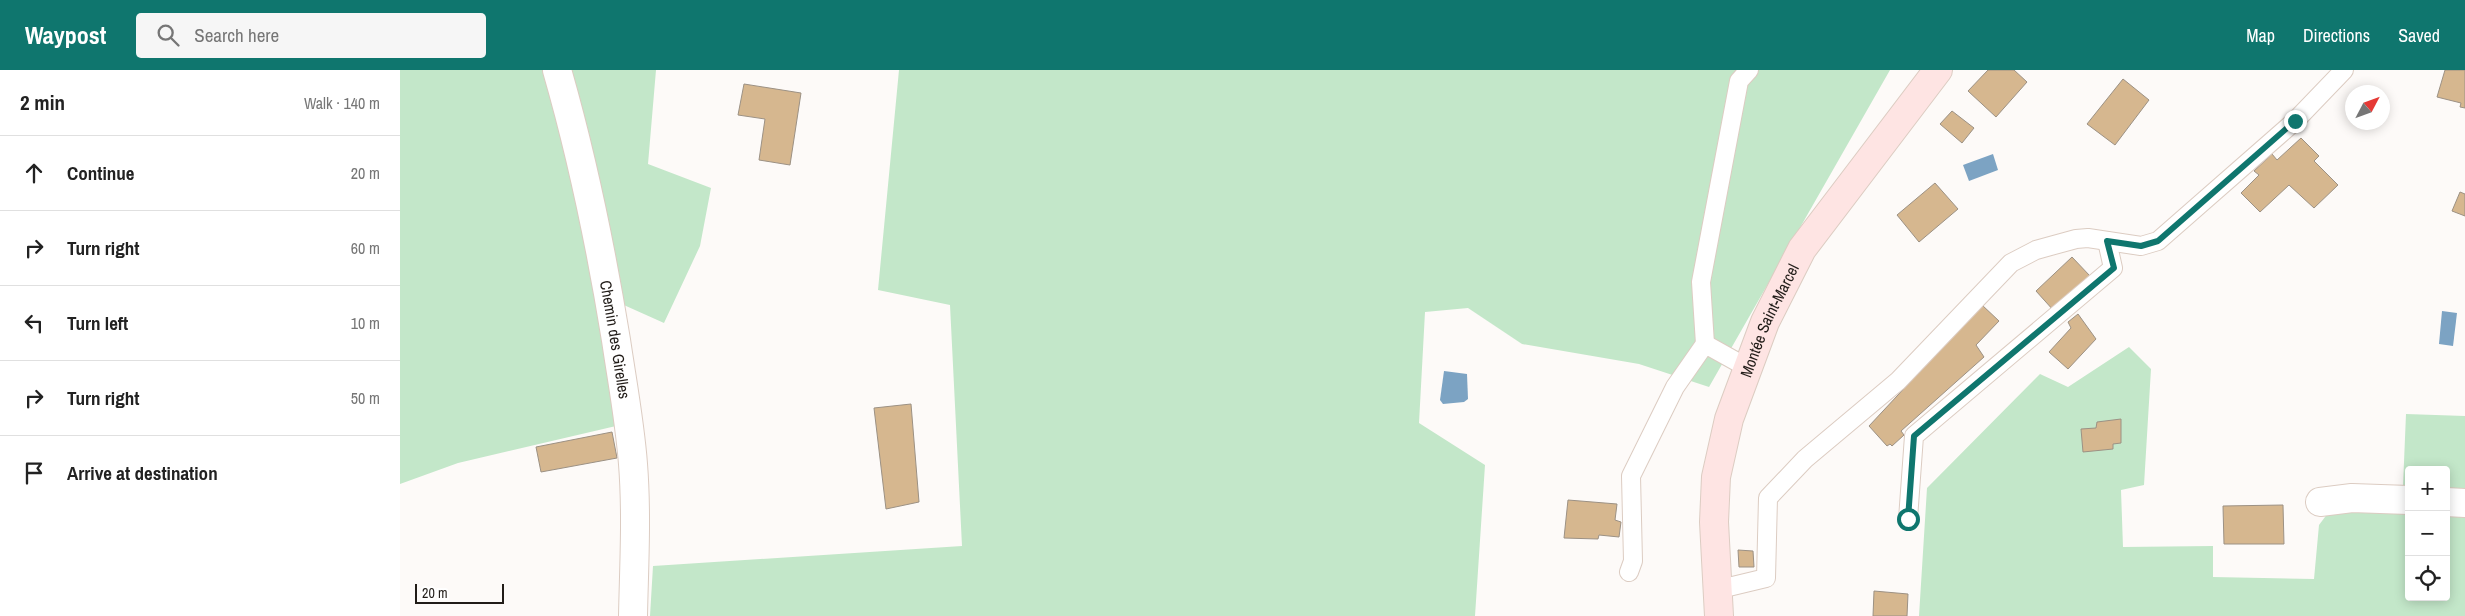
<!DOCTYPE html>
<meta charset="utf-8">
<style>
:root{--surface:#fff;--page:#f6f6f6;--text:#222;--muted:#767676;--line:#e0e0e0;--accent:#0f766e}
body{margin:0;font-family:"Archivo Narrow",sans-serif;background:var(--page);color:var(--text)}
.controls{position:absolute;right:15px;bottom:15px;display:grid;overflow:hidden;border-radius:5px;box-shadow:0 2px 12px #0003}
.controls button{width:45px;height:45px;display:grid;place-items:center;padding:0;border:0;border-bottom:1px solid var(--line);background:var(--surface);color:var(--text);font:25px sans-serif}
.compass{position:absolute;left:1945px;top:15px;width:45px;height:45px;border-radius:50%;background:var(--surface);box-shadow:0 2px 12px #0003;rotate:49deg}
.scale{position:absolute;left:15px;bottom:12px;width:89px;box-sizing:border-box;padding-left:5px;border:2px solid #211c18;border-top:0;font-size:14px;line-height:18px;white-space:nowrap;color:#211c18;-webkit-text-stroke:4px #fff;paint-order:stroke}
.stop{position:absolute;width:15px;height:15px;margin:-11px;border:4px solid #0f766e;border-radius:50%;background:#fff}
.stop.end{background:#0f766e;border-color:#fff;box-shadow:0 1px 5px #0008}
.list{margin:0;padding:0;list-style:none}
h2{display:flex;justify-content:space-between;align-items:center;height:65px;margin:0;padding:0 20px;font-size:21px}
h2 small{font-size:16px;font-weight:400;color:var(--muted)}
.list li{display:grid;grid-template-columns:32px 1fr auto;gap:15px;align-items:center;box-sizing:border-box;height:75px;padding:0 20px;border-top:1px solid var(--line)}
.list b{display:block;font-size:19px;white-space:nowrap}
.list em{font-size:16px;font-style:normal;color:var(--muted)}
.icon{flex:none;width:28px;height:28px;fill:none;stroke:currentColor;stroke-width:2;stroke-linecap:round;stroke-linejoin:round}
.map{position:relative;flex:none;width:2065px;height:546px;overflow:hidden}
header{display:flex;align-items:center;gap:30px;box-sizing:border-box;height:70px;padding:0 25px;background:var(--accent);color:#fff}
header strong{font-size:24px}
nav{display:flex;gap:28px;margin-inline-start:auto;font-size:18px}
.search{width:350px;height:45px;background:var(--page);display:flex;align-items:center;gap:12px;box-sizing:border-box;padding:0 18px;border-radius:5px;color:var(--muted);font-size:19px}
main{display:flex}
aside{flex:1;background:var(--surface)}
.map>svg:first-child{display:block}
.green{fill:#c3e7c9}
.water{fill:#7ca3c3}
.building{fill:#d6b78f;stroke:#9c9184}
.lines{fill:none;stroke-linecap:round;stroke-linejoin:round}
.service-casing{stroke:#dcccc2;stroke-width:20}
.minor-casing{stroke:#dcccc2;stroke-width:30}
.secondary-casing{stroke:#dcccc2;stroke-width:30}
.service{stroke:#fff;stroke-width:18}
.minor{stroke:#fff;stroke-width:28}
.secondary{stroke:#fee4e3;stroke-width:28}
.route{stroke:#0f766e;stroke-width:6}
.labels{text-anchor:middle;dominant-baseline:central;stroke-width:4;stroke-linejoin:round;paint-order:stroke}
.street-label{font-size:16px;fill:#211c18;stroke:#fff}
</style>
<header>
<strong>Waypost</strong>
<div class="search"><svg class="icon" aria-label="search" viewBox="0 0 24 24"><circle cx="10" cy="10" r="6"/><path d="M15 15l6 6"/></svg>Search here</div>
<nav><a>Map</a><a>Directions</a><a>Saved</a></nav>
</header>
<main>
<aside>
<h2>2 min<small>Walk · 140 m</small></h2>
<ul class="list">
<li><svg class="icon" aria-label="ahead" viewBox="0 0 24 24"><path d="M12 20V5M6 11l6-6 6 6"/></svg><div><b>Continue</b></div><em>20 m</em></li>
<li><svg class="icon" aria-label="right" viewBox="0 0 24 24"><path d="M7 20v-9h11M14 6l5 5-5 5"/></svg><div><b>Turn right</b></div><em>60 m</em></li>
<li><svg class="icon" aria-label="left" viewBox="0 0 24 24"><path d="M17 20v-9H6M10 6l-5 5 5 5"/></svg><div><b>Turn left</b></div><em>10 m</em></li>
<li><svg class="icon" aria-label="right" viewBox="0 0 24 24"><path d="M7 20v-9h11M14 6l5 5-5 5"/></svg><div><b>Turn right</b></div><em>50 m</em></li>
<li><svg class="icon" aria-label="arrive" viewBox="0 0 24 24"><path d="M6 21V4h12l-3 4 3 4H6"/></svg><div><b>Arrive at destination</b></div></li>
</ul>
</aside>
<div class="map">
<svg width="2065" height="546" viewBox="0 0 2065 546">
<rect width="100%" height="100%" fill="#fdfaf8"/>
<!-- green -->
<g class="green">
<polygon points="0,0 256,0 248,94 311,118 300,176 264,253 197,223 216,356 58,393 0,414"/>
<polygon points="499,0 1490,0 1309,317 1239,294 1122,274 1068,238 1025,242 1019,353 1085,395 1075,546 250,546 253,496 562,476 550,235 478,220"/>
<polygon points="1729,277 1751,299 1744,415 1721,420 1723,477 1813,476 1813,507 1914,509 1919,455 1931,439 2009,439 2009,527 2046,527 2046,441 2065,442 2065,546 1519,546 1527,418 1640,304 1668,317"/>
<polygon points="2006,344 2065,346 2065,420 2046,419 2046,400 2009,400 2009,416 2003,416"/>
</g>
<!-- water -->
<g class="water">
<polygon points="1593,84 1598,100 1569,111 1563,95"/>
<polygon points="2042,241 2057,243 2053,276 2039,274"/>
<polygon points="1044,301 1067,304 1068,329 1064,332 1043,334 1040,330"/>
</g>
<!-- building -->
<g class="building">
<polygon points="1588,0 1614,0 1627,12 1596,47 1568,21"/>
<polygon points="2045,0 2065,0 2065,38 2060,37 2061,33 2037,27"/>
<polygon points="1723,9 1749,30 1715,75 1687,54"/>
<polygon points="344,14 401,23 390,95 359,90 365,49 338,45"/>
<polygon points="1552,41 1574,58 1562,73 1540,54"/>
<polygon points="1901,68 1919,86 1914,91 1938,115 1914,138 1889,115 1860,142 1841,123 1859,105 1854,101 1872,84 1877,90"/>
<polygon points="1535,113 1558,139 1519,172 1497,145"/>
<polygon points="2060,122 2065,124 2065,146 2052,141"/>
<polygon points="1672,187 1690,206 1654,241 1636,221"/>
<polygon points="1582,235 1599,251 1576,275 1584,287 1501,361 1504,365 1492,376 1490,374 1487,376 1469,356"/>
<polygon points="1678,244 1696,269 1668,299 1649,282 1671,258 1668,252"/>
<polygon points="511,334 519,432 486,439 474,338"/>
<polygon points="1721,349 1721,373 1713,374 1713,379 1683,382 1681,359 1696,358 1697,352"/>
<polygon points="212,362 217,388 141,402 136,377"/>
<polygon points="1168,430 1217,434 1215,450 1221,452 1219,467 1199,465 1198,469 1164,468"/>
<polygon points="1883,435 1884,474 1824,474 1823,436"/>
<polygon points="1338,480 1353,481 1354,497 1339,497"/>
<polygon points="1474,521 1508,524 1507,546 1473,546"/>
</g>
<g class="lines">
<!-- service casing -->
<g class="service-casing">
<g id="service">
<polyline points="1305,274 1301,212 1339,11 1349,0"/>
<polyline points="1508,449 1514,366 1713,198 1707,171"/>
<polyline points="1229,502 1233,491 1231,406 1275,317 1305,274 1348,298"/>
<polyline points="1316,520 1366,508 1368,428 1405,389 1498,311 1611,193 1636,180 1676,169 1688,168 1741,176 1758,171 1895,51 1944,0"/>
</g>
</g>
<!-- minor casing -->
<g class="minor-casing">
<g id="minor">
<path id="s1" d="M157 0C183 90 201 178 216 270 222 311 230 353 233 394 237 445 234 496 233 546"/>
<polyline points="1920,432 1952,428 2009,430"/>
<polyline points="2046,432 2065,433"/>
</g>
</g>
<!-- secondary casing -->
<g class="secondary-casing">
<g id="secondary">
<path id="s2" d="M1319 546 1314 452 1316 407 1329 349 1365 252 1402 179 1538 0"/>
</g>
</g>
<!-- service -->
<use href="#service" class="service"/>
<!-- minor -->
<use href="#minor" class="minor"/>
<!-- secondary -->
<use href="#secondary" class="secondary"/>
</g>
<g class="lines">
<!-- route -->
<polyline class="route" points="1508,449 1514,366 1714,198 1707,171 1741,176 1758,171 1895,51"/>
</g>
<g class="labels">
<!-- street labels -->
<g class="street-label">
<text stroke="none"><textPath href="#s2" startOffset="305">Montée Saint-Marcel</textPath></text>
<text stroke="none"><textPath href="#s1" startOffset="276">Chemin des Girelles</textPath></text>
</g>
</g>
</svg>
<div class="controls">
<button>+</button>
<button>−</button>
<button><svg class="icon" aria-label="locate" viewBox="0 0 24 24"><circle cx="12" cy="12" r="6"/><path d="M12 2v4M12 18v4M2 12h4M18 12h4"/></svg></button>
</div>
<svg class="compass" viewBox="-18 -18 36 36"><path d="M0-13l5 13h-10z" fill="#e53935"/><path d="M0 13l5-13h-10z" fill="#767676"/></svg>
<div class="scale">20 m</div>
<div class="stop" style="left:1508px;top:449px"></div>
<div class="stop end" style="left:1895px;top:51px"></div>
</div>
</main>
